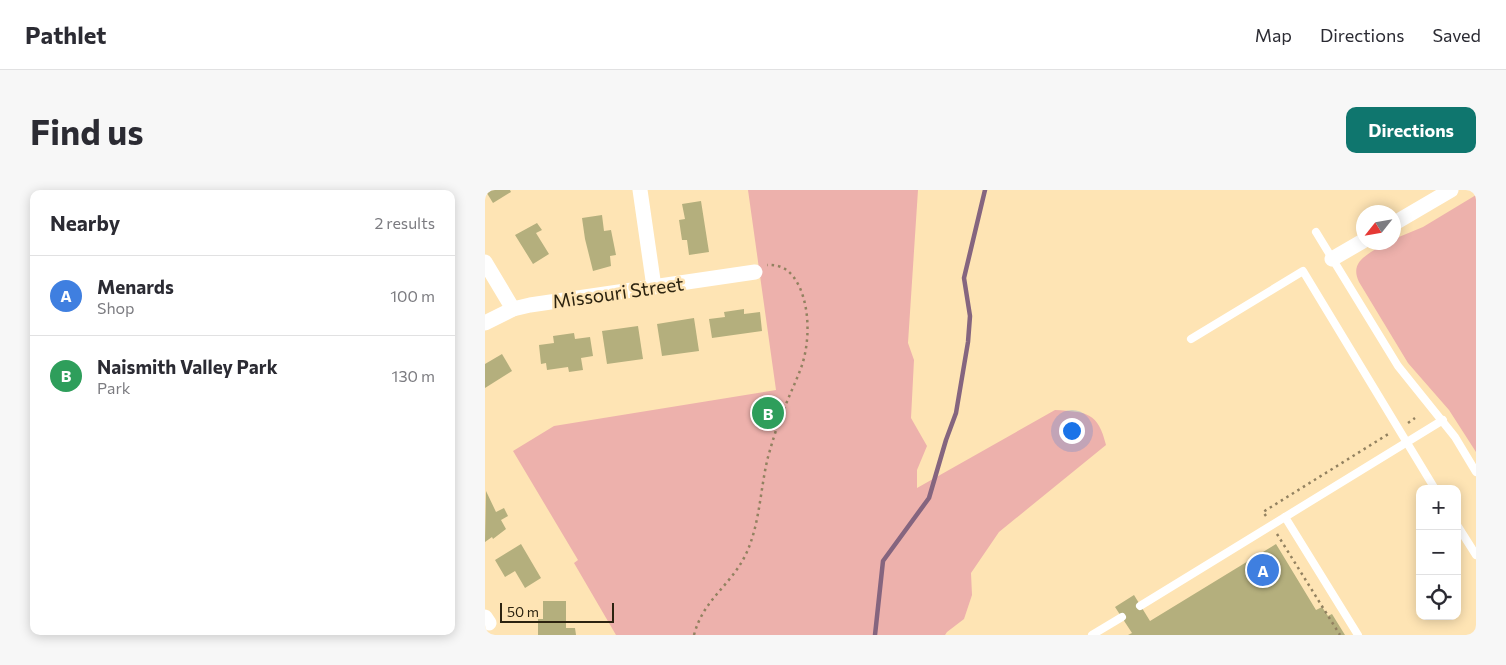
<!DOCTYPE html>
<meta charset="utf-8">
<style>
:root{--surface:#fff;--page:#f7f7f7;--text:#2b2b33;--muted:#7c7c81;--line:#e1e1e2;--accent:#0f766e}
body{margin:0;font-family:Commissioner,sans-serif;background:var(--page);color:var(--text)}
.controls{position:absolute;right:15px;bottom:15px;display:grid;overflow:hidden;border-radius:10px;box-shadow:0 2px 12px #0003}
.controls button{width:45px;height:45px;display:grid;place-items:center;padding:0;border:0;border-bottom:1px solid var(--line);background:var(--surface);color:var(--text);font:25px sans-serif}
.compass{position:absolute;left:871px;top:15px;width:45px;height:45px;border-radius:50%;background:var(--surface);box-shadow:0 2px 12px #0003;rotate:239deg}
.scale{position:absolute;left:15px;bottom:12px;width:114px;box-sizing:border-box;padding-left:5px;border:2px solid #2c2310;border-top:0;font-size:14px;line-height:18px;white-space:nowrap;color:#2c2310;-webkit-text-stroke:4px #fee4b4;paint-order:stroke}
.you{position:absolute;left:586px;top:240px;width:18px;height:18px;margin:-12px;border:4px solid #fff;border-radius:50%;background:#1a73e8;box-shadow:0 0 0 8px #1a73e833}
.badge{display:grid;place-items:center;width:32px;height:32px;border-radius:50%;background:var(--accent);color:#fff;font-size:16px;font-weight:700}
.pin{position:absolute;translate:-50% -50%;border:2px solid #fff;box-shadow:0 1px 5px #0006}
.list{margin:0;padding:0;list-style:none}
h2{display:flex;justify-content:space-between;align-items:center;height:65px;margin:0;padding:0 20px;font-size:21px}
h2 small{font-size:16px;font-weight:400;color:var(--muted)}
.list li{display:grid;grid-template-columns:32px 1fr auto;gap:15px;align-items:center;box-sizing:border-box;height:80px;padding:0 20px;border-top:1px solid var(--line)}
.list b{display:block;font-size:19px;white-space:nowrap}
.list p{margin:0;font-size:16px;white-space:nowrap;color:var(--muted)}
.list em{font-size:16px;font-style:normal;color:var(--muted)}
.icon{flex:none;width:28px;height:28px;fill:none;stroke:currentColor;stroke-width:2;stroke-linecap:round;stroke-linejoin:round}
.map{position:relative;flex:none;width:991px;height:445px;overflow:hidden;border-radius:10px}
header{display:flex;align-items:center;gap:30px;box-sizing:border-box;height:70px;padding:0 25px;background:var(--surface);border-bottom:1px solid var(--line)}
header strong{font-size:24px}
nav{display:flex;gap:28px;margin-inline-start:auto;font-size:18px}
.intro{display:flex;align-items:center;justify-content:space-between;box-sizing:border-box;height:120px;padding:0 30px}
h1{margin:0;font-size:35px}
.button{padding:12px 22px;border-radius:10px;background:var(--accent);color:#fff;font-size:18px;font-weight:700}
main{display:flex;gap:30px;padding:0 30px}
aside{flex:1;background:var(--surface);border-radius:10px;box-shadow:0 2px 12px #0003}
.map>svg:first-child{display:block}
.green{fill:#edb1ac}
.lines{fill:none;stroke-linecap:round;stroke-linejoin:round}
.stream{stroke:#85657f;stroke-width:4.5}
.building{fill:#b4af7d}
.path{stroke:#928160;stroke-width:2.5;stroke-dasharray:2.5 4;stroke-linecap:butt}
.service{stroke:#fff;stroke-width:8}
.minor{stroke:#fff;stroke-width:15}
.labels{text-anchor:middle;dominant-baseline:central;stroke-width:5;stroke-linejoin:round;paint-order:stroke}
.street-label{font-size:19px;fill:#2c2310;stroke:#fee4b4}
</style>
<header>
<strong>Pathlet</strong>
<nav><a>Map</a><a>Directions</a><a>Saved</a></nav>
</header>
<div class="intro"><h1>Find us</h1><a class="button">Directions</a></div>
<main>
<aside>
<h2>Nearby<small>2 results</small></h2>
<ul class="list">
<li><span class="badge" style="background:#3f7fe0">A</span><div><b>Menards</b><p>Shop</p></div><em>100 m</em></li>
<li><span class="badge" style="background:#2e9e5b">B</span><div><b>Naismith Valley Park</b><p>Park</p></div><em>130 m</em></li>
</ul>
</aside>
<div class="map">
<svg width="991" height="445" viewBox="0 0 991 445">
<rect width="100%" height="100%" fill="#fee4b4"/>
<!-- green -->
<g class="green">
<path d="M263 0H433L423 153 429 170 426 228 442 256 432 280V298L570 220C602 222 613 222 621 255L514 342 486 383 487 405 479 429 462 442 460 445H131L89 373 93 370 28 261 69 236 291 200Z"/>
<path d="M991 5V262L964 220 923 173 874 92C867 77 874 70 886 62 894 57 899 52 908 52L909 49 938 37Z"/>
</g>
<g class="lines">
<!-- stream -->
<polyline class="stream" points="390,445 398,371 444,308 461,250 471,223 483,152 485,126 479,88 500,0"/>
</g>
<!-- building -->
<g class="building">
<polygon points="0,0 25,0 26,2 8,13"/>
<polygon points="216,11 224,62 204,65 202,50 197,50 194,30 200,29 197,14"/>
<polygon points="117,25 119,41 126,40 131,65 125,66 126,76 108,81 100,49 97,28"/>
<polygon points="52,33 57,40 51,43 64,64 48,74 30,45"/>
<polygon points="259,119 259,124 275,122 277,141 227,148 224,129 240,127 239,122"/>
<polygon points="209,128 214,161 177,166 172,134"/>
<polygon points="153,136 158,169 122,174 117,141"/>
<polygon points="89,143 90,149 105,147 108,166 96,168 98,180 84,182 83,177 62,180 61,173 56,174 54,155 69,153 68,146"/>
<polygon points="17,164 27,181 0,198 0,174"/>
<polygon points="1,301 11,322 19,318 23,326 16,330 21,339 8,349 7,347 0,352"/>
<polygon points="36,354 56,388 40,398 30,381 20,387 10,370"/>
<polygon points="791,354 831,420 837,417 843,426 847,424 860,445 643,445 647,443 630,417 649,405 665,431"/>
<polygon points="58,411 81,411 81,438 90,438 91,445 53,445 53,429 58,429"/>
</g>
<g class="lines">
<!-- path -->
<g class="path">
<polyline points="923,233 930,228"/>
<polyline points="781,326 778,322 905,243"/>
<polyline points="792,344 855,445"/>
<path d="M209 445C218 410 245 396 260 366 275 336 275 299 283 267 287 253 291 239 296 227 302 210 310 194 316 178 325 153 325 119 314 96 307 82 298 74 282 75"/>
</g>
<!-- service -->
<g class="service">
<polyline points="831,42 913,176 970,247 991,282"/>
<polyline points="706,149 818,81 950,299"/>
<polyline points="800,327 873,445"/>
<polyline points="972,335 991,365"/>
<polyline points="655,416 958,230"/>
<polyline points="607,445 637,427"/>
</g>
<!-- minor -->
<g class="minor">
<polyline points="155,0 169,97"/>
<polyline points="908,34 966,0"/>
<polyline points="847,69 878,51"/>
<polyline points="0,72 28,119"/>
<polyline points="0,133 28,119 45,115 270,82"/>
<polyline points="0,427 4,433"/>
</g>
</g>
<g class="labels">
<!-- street labels -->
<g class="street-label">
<text transform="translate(133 102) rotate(-8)">Missouri Street</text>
</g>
</g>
</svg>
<div class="controls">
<button>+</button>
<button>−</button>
<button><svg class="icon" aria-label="locate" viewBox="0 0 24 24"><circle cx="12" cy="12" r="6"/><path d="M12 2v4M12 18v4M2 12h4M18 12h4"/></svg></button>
</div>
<svg class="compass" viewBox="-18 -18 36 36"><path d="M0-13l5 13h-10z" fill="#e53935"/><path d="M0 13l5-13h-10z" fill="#7c7c81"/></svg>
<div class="scale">50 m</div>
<div class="you"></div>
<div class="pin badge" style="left:778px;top:380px;background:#3f7fe0">A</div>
<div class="pin badge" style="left:283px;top:223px;background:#2e9e5b">B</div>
</div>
</main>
